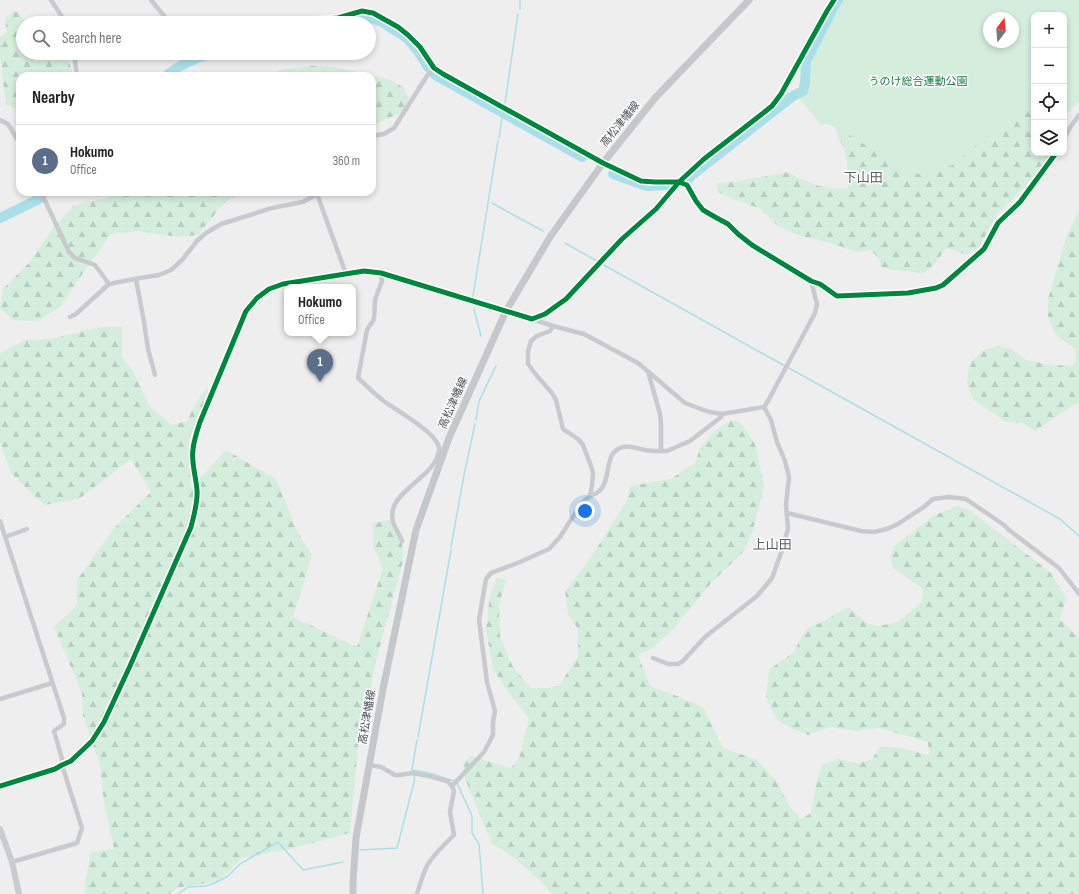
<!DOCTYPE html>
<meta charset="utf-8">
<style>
:root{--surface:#fff;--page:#f2f2f2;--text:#222;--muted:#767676;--line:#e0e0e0;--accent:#81898e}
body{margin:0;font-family:"Sofia Sans Condensed","Noto Sans JP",sans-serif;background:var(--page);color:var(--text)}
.controls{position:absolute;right:12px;top:12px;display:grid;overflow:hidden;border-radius:8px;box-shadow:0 2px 6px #0003}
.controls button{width:36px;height:36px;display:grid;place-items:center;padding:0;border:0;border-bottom:1px solid var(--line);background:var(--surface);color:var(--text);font:20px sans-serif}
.compass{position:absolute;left:983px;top:12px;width:36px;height:36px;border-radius:50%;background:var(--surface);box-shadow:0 2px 6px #0003;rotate:16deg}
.you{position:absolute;left:585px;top:511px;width:14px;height:14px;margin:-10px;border:3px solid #fff;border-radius:50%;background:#1a73e8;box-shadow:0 0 0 6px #1a73e833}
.badge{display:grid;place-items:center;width:26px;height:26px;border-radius:50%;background:var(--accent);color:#fff;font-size:13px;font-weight:700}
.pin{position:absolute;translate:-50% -33px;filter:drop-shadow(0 1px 2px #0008)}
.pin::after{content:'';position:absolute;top:21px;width:14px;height:12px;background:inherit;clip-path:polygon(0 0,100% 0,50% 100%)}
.popup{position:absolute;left:284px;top:284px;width:72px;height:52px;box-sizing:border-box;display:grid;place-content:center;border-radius:8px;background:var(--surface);filter:drop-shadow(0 1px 3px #0005);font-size:13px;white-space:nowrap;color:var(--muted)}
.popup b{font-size:15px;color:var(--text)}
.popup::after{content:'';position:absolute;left:50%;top:100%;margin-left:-8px;border:8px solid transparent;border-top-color:var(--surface)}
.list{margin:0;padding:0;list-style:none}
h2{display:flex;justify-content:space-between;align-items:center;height:52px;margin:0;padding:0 16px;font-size:17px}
h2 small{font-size:13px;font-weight:400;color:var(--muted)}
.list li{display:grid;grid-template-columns:26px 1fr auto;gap:12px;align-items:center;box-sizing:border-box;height:72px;padding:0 16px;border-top:1px solid var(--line)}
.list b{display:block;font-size:15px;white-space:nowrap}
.list p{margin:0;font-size:13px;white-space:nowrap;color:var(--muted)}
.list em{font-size:13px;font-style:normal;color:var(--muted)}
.icon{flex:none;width:22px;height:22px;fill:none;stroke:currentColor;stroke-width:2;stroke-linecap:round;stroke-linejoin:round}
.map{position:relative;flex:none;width:1079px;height:894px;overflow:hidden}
.search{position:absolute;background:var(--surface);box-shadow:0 2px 6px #0003;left:16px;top:16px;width:360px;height:44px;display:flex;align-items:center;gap:10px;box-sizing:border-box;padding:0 14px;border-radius:22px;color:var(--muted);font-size:15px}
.panel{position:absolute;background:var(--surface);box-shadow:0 2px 6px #0003;left:16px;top:72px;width:360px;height:124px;border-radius:12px}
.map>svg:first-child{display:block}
.forest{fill:url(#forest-firs);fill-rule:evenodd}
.green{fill:#d4eddc;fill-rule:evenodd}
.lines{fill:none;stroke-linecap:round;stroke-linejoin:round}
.stream{stroke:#aadfe9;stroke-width:1.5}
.river{stroke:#aadfe9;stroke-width:10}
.street{stroke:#c8cacd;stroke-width:4.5}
.secondary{stroke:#c9cbce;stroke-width:6}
.primary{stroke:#c4c8cb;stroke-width:7}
.cycleway-casing{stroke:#fff;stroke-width:8}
.cycleway{stroke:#00873e;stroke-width:5}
.labels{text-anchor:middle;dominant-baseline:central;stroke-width:3;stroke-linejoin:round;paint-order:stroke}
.park-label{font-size:11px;fill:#1b7845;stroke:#fff}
.street-label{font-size:11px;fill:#46525a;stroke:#fff}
.quarter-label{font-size:13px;fill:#5a5e62;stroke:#fff}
</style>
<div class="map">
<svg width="1079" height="894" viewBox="0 0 1079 894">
<defs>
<pattern id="forest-firs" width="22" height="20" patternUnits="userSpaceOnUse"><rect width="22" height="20" fill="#d4eddc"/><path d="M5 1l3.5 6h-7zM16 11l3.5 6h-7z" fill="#b7cdbf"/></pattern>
</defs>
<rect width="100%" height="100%" fill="#efeeee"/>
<!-- forest -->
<g class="forest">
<polygon points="15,10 27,23 23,23 23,53 63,53 68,59 74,76 20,76 20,111 6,104 0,56 0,37 7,32 5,19"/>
<path d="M937 15H1034V153H1050L1035 176 996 216 979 247 967 255 947 248 929 270 923 273 893 270 881 267 879 259 871 250 858 252 827 242 798 235 777 225 761 209 730 198 720 193 716 188 717 183 735 182 788 172 799 178 819 186 839 189 848 188 847 162 844 147 838 138 835 123ZM989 18H1013V42H989Z"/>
<polygon points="313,66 336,67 391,80 404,88 409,98 405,111 372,125 372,76 260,76 289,68"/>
<polygon points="110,192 241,192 224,203 198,235 178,237 138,231 111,234 87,267 61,306 39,321 13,320 0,308 3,289 29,263 54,227 74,205 108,198"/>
<polygon points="1079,211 1079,403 1075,404 1035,431 1023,423 1004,421 973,399 967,383 968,372 972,361 984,350 999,346 1011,349 1026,360 1053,365 1072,366 1076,359 1075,349 1055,334 1048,316 1048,299 1067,235"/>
<polygon points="100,327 122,327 122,357 133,371 149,406 172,425 187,421 197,401 207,388 209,392 189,438 191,488 226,450 276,479 297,531 312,555 293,617 357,647 383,568 373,546 373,523 390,520 402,542 403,561 379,649 358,746 350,833 290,849 242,858 219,881 177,888 170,894 86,894 85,884 91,852 114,849 104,802 100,765 83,715 82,693 54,627 77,605 77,580 115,527 151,492 131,459 79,499 44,505 11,473 0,442 0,353 25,340 51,339"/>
<path d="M731 420 740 422 755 443 764 486 753 530 744 551 712 582 674 628 653 648 638 655 650 686 677 696 703 707 723 748 757 760 775 779 792 810 801 819 811 813 817 779 823 764 839 759 858 763 871 760 880 747H895L929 755 928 742 878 728 857 731 829 727 808 735 791 728 778 721 772 710 766 697 768 677 770 669 794 652 801 638 808 628 820 623 848 607 867 623 878 626 898 622 922 602 923 589 892 567 891 555 894 546 933 516 957 506 969 510 1050 572 1066 598 1060 619 1079 638V894H552C548 888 543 883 537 878 523 865 509 853 492 844L466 781 463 763 471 756 511 768 519 758 529 719 506 689 493 669 486 629 490 595 497 578 506 580 499 604 500 637 513 667 531 688H549L559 686 578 656V629L568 614 565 591 575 579 591 557 627 501 630 486 671 479 695 463 701 446 715 431Z"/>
</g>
<!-- green -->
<path class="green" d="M842 0H1079V101L1069 112 1064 111V15H1034V106H1031L1011 123 993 131 953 165 918 174 890 160 841 130 828 124 821 125 799 98 812 58 837 9ZM989 18H1013V42H989Z"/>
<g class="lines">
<!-- stream -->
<g class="stream">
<polyline points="520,9 520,0"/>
<polyline points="505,103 518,14"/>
<polyline points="499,138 502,118"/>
<polyline points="492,203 543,231"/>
<polyline points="565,243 597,261"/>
<polyline points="602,264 785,366"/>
<polyline points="473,296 498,141"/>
<polyline points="474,309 481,336"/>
<polyline points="789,368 1060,519 1079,536"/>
<polyline points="476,420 479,401 496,366"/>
<polyline points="451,547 464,475 475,424"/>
<polyline points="418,737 451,550"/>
<polyline points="412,769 417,740"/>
<polyline points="412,770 429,773 454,781"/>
<polyline points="457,783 472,816 472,833 479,844 483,894"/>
<polyline points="360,850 397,848 415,778 414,776"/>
<polyline points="178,894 188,887 206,886 215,883 228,876 240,864 278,842 303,870 343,862"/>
</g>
<!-- river -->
<g class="river">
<polyline points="331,23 366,16 382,22 407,38 418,51 428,67"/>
<polyline points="435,75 582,157"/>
<path d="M166 76C180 64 195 58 213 53"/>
<polyline points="613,174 647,186 667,185"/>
<polyline points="686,182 692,175 793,96 803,91 805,83 806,61 834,6 838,0"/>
<polyline points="0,218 41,198"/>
</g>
<!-- street -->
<g class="street">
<polyline points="51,0 66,23"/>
<polyline points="151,0 170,23"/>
<polyline points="304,23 314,20 338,18 362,11 373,13 398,27 408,35 420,47 434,68 427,76 394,128 384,134 372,136"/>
<polyline points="74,53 77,76"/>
<polyline points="0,120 8,124 20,144"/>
<polyline points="1064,139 1071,126 1079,115"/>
<polyline points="679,182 687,185 696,201 703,210 715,217 728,224 738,234 752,245 811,281 820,284 837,296 908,293 936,288 943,285 984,249 998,223 1020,202 1056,153"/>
<polyline points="41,192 69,252 75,258 95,265 109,284 140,278 159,275 171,270 182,260 197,241 206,233 221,224 272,208 303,202 317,194"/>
<polyline points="318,192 317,194 346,274"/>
<path d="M381 273 382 281 375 300 374 319 367 330 358 378C367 386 375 395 385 402 396 410 441 435 439 450 436 479 385 491 393 522 395 528 400 535 402 541"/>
<polyline points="136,279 144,322 148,349 155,375"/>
<polyline points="70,317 76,314 109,284"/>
<polyline points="532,319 553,326 584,334 638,363 685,403 709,412 722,414 764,407 768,401 815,313 817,304 811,281"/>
<polyline points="649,372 649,375 660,414 661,425 661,451 667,451 690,441 721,417 722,414"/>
<path d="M590 496C592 495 596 494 598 492 613 481 602 452 623 447 630 445 638 449 645 450 650 451 655 451 661 451"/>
<polyline points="787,513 861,531 874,532 887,529 898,524 925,506 933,499 949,497 966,499 1004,525 1009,530 1059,568 1079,594"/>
<polyline points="0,521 64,718 64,724 54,731 62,759 62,765 82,828 77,843 12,862"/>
<polyline points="5,537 27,529"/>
<polyline points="653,658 668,664 678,664 683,661 705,637 757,596 772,578 781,553 788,529 786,505 789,477 785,461 777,442 771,420 764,407"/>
<polyline points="0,699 52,683"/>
<path d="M369 765 381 767 395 775H399L413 773 429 776 447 781 452 786 454 791 450 812 454 835C445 844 435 853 428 864 423 873 420 884 417 894"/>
<polyline points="452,786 484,752 493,735 493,722 495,711 487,682 479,620 486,579 491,573 520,562 549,549 560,537 579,507 584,501 590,496 592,485 593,473 591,466 583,445 578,439 563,429 556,400 552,393 537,376 528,364 528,351 531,341 537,336 550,331 553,326"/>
</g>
<!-- secondary -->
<g class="secondary">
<polyline points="434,68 443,74 603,163 641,181 655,182 679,182"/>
<path d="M0 786 55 769 62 765 71 761 92 741 104 722 130 666 191 527C194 515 198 502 197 490 196 476 191 463 193 449 194 440 197 431 200 422L246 311 257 298 269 289 283 284 364 271 381 273 532 319 545 314 566 299 622 239 656 209 679 182 704 159 762 114 772 106 781 94 827 11 834 0"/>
<polyline points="0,829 12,862 19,894"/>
</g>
<!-- primary -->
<polyline class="primary" points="353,894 353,882 356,838 383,689 416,530 449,438 506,311 550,237 603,163 655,98 749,0"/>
<!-- cycleway casing -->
<g class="cycleway-casing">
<g id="cycleway">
<polyline points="304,23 314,20 338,18 362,11 373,13 398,27 408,35 420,47 434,68 443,74 603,163 641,181 655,182 679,182 687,185 696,201 703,210 715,217 728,224 738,234 752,245 811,281 820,284 837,296 908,293 936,288 943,285 984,249 998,223 1020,202 1056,153"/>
<path d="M0 786 55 769 62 765 71 761 92 741 104 722 130 666 191 527C194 515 198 502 197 490 196 476 191 463 193 449 194 440 197 431 200 422L246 311 257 298 269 289 283 284 364 271 381 273 532 319 545 314 566 299 622 239 656 209 679 182 704 159 762 114 772 106 781 94 827 11 834 0"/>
</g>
</g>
<!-- cycleway -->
<use href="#cycleway" class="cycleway"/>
</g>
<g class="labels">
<!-- park labels -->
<g class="park-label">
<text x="918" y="81">うのけ総合運動公園</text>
</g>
<!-- street labels -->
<g class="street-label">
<text transform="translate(620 124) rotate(-51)">高松津幡線</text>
<text transform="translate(453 403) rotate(-66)">高松津幡線</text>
<text transform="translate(367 717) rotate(-80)">高松津幡線</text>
</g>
<!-- quarter labels -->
<g class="quarter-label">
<text x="863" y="178">下山田</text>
<text x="772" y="545">上山田</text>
</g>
</g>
</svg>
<div class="controls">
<button>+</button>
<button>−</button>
<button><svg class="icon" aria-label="locate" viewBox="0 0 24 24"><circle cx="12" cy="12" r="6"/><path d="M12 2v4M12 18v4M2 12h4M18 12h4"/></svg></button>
<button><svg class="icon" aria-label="layers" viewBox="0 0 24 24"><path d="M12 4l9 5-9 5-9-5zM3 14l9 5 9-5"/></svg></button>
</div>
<svg class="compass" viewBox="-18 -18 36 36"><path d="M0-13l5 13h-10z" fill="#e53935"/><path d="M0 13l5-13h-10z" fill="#767676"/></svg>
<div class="you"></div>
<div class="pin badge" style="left:320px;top:382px;background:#5c6f8a">1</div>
<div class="popup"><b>Hokumo</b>Office</div>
<div class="search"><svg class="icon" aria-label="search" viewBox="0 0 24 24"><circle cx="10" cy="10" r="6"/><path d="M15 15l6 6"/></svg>Search here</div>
<section class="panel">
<h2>Nearby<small></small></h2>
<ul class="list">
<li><span class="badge" style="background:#5c6f8a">1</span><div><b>Hokumo</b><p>Office</p></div><em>360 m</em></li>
</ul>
</section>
</div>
